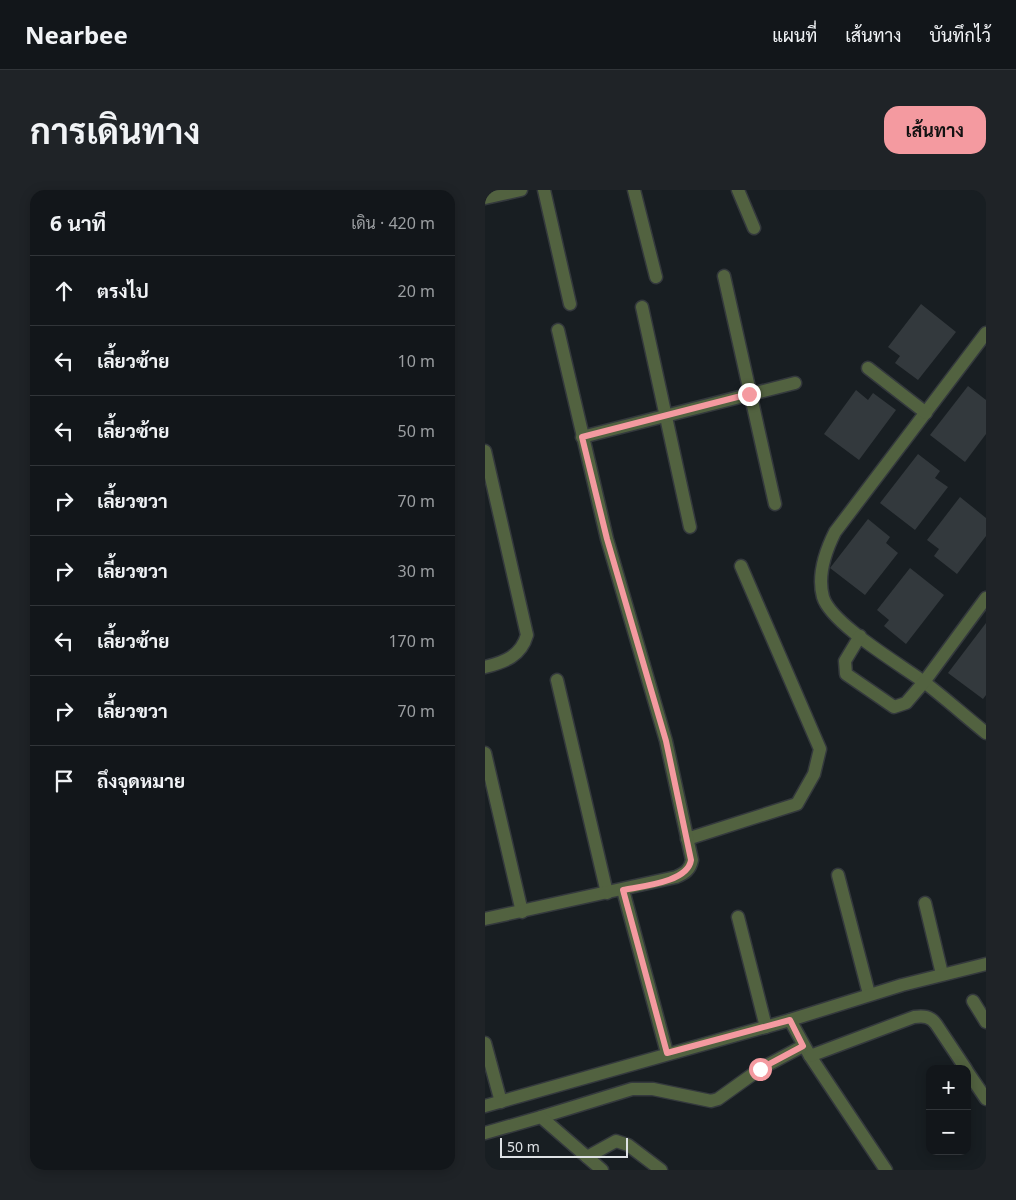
<!DOCTYPE html>
<html lang="th">
<meta charset="utf-8">
<style>
:root{--surface:#12161a;--page:#1f2327;--text:#f1f3f6;--muted:#9c9fa2;--line:#313539;--accent:#f49aa0}
body{margin:0;font-family:"Noto Sans",Sarabun,sans-serif;background:var(--page);color:var(--text)}
.controls{position:absolute;right:15px;bottom:15px;display:grid;overflow:hidden;border-radius:10px;box-shadow:0 2px 12px #0003}
.controls button{width:45px;height:45px;display:grid;place-items:center;padding:0;border:0;border-bottom:1px solid var(--line);background:var(--surface);color:var(--text);font:25px sans-serif}
.scale{position:absolute;left:15px;bottom:12px;width:128px;box-sizing:border-box;padding-left:5px;border:2px solid #dee2e5;border-top:0;font-size:14px;line-height:18px;white-space:nowrap;color:#dee2e5;-webkit-text-stroke:4px #181e22;paint-order:stroke}
.stop{position:absolute;width:15px;height:15px;margin:-11px;border:4px solid #f49aa0;border-radius:50%;background:#fff}
.stop.end{background:#f49aa0;border-color:#fff;box-shadow:0 1px 5px #0008}
.list{margin:0;padding:0;list-style:none}
h2{display:flex;justify-content:space-between;align-items:center;height:65px;margin:0;padding:0 20px;font-size:21px}
h2 small{font-size:16px;font-weight:400;color:var(--muted)}
.list li{display:grid;grid-template-columns:32px 1fr auto;gap:15px;align-items:center;box-sizing:border-box;height:70px;padding:0 20px;border-top:1px solid var(--line)}
.list b{display:block;font-size:19px;white-space:nowrap}
.list em{font-size:16px;font-style:normal;color:var(--muted)}
.icon{flex:none;width:28px;height:28px;fill:none;stroke:currentColor;stroke-width:2;stroke-linecap:round;stroke-linejoin:round}
.map{position:relative;flex:none;width:501px;height:980px;overflow:hidden;border-radius:15px}
header{display:flex;align-items:center;gap:30px;box-sizing:border-box;height:70px;padding:0 25px;background:var(--surface);border-bottom:1px solid var(--line)}
header strong{font-size:24px}
nav{display:flex;gap:28px;margin-inline-start:auto;font-size:18px}
.intro{display:flex;align-items:center;justify-content:space-between;box-sizing:border-box;height:120px;padding:0 30px}
h1{margin:0;font-size:35px}
.button{padding:12px 22px;border-radius:15px;background:var(--accent);color:#111;font-size:18px;font-weight:700}
main{display:flex;gap:30px;padding:0 30px}
aside{flex:1;background:var(--surface);border-radius:15px;box-shadow:0 2px 12px #0003}
.map>svg:first-child{display:block}
.building{fill:#33393d}
.lines{fill:none;stroke-linecap:round;stroke-linejoin:round}
.minor-casing{stroke:#34393d;stroke-width:15}
.minor{stroke:#526240;stroke-width:12}
.route{stroke:#f49aa0;stroke-width:6}
</style>
<header>
<strong>Nearbee</strong>
<nav><a>แผนที่</a><a>เส้นทาง</a><a>บันทึกไว้</a></nav>
</header>
<div class="intro"><h1>การเดินทาง</h1><a class="button">เส้นทาง</a></div>
<main>
<aside>
<h2>6 นาที<small>เดิน · 420 m</small></h2>
<ul class="list">
<li><svg class="icon" aria-label="ahead" viewBox="0 0 24 24"><path d="M12 20V5M6 11l6-6 6 6"/></svg><div><b>ตรงไป</b></div><em>20 m</em></li>
<li><svg class="icon" aria-label="left" viewBox="0 0 24 24"><path d="M17 20v-9H6M10 6l-5 5 5 5"/></svg><div><b>เลี้ยวซ้าย</b></div><em>10 m</em></li>
<li><svg class="icon" aria-label="left" viewBox="0 0 24 24"><path d="M17 20v-9H6M10 6l-5 5 5 5"/></svg><div><b>เลี้ยวซ้าย</b></div><em>50 m</em></li>
<li><svg class="icon" aria-label="right" viewBox="0 0 24 24"><path d="M7 20v-9h11M14 6l5 5-5 5"/></svg><div><b>เลี้ยวขวา</b></div><em>70 m</em></li>
<li><svg class="icon" aria-label="right" viewBox="0 0 24 24"><path d="M7 20v-9h11M14 6l5 5-5 5"/></svg><div><b>เลี้ยวขวา</b></div><em>30 m</em></li>
<li><svg class="icon" aria-label="left" viewBox="0 0 24 24"><path d="M17 20v-9H6M10 6l-5 5 5 5"/></svg><div><b>เลี้ยวซ้าย</b></div><em>170 m</em></li>
<li><svg class="icon" aria-label="right" viewBox="0 0 24 24"><path d="M7 20v-9h11M14 6l5 5-5 5"/></svg><div><b>เลี้ยวขวา</b></div><em>70 m</em></li>
<li><svg class="icon" aria-label="arrive" viewBox="0 0 24 24"><path d="M6 21V4h12l-3 4 3 4H6"/></svg><div><b>ถึงจุดหมาย</b></div></li>
</ul>
</aside>
<div class="map">
<svg width="501" height="980" viewBox="0 0 501 980">
<rect width="100%" height="100%" fill="#181e22"/>
<!-- building -->
<g class="building">
<polygon points="436,114 471,142 433,190 410,173 415,166 403,157"/>
<polygon points="483,196 501,210 501,244 480,272 445,245"/>
<polygon points="371,200 383,210 388,203 411,220 374,270 339,244"/>
<polygon points="433,264 455,281 450,288 463,297 430,340 395,313"/>
<polygon points="475,307 501,328 501,346 472,384 449,366 454,359 442,350"/>
<polygon points="383,329 405,347 401,353 413,363 380,405 345,378"/>
<polygon points="425,378 459,405 421,454 399,436 404,430 392,420"/>
<polygon points="501,433 501,505 498,509 463,483"/>
</g>
<g class="lines">
<!-- minor casing -->
<g class="minor-casing">
<g id="minor">
<polyline points="59,0 85,114"/>
<polyline points="149,0 171,87"/>
<polyline points="253,0 269,38"/>
<polyline points="0,8 36,0"/>
<polyline points="239,86 290,314"/>
<polyline points="157,117 205,337"/>
<path d="M501 143 350 342C340 362 332 385 338 407 346 434 416 475 439 492 460 508 480 526 501 543"/>
<polyline points="383,178 441,223"/>
<polyline points="97,247 310,193"/>
<path d="M0 261 42 445C36 466 20 472 0 477"/>
<polyline points="375,446 360,471 361,484 409,517 421,513 439,492 501,408"/>
<polyline points="72,490 122,703"/>
<polyline points="0,563 37,722"/>
<polyline points="202,649 312,614 329,584 335,559 256,376"/>
<polyline points="353,685 384,804"/>
<polyline points="138,700 182,863"/>
<polyline points="440,713 457,784"/>
<polyline points="253,727 281,837"/>
<path d="M0 729 191 687C200 683 205 680 207 670L181 551 122 349 73 140"/>
<polyline points="488,811 501,832"/>
<polyline points="305,830 325,866 401,980"/>
<polyline points="0,853 16,912"/>
<path d="M325 866 429 827C439 826 445 826 451 834L481 879"/>
<polyline points="482,881 501,909"/>
<polyline points="0,916 305,830 417,795 501,774"/>
<polyline points="56,927 147,899 168,899 226,911 233,909 275,879 318,856"/>
<polyline points="0,943 56,927 117,980"/>
<polyline points="102,967 131,951 143,955 176,980"/>
</g>
</g>
<!-- minor -->
<use href="#minor" class="minor"/>
</g>
<g class="lines">
<!-- route -->
<path class="route" d="M264 204 97 247 122 349 181 551 206 670C203 692 158 696 138 700L182 863 305 830 318 856 275 879"/>
</g>
</svg>
<div class="controls">
<button>+</button>
<button>−</button>
</div>
<div class="scale">50 m</div>
<div class="stop" style="left:275px;top:879px"></div>
<div class="stop end" style="left:264px;top:204px"></div>
</div>
</main>
